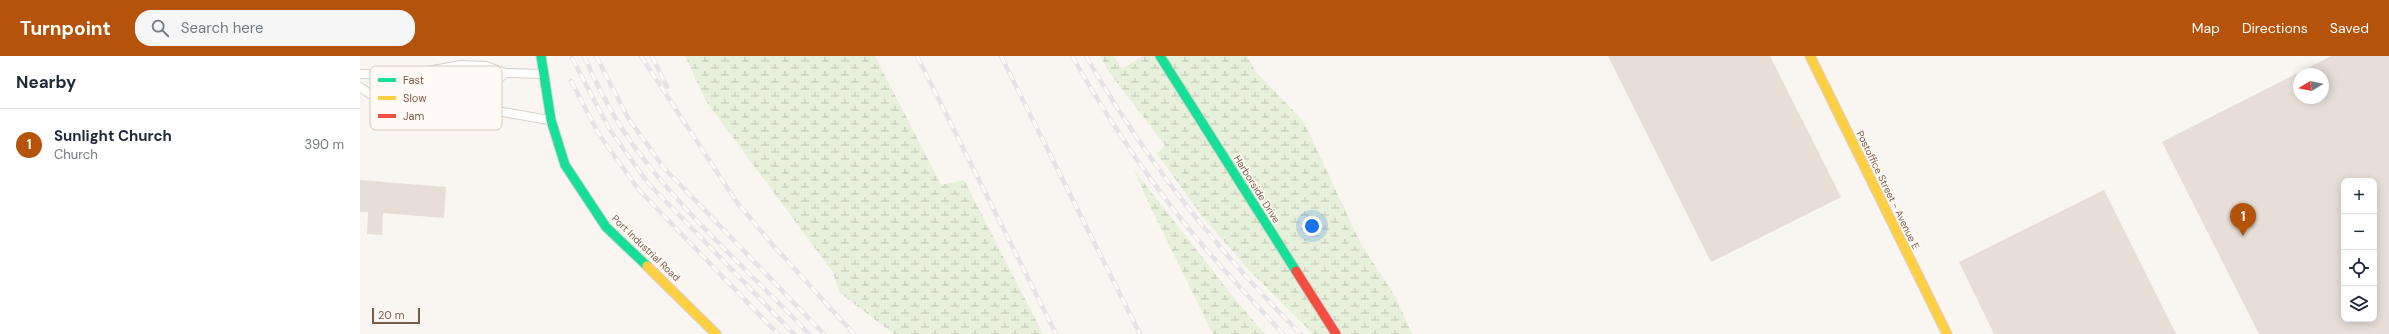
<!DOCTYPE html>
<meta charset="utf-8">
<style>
:root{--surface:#fff;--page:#f6f6f7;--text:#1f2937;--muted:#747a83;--line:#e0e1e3;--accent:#b45309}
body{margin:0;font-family:"DM Sans",sans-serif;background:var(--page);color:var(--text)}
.controls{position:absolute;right:12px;bottom:12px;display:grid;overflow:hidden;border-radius:8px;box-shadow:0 2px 10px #0003}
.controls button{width:36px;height:36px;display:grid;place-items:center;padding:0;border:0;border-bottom:1px solid var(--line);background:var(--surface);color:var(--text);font:20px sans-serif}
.compass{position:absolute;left:1933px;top:12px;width:36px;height:36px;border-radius:50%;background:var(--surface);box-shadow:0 2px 10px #0003;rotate:260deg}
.scale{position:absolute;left:12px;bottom:10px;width:48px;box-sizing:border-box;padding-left:4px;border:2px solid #7a5c4d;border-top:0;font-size:11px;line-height:14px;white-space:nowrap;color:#7a5c4d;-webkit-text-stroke:3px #fffaf3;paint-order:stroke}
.you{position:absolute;left:952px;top:170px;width:14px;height:14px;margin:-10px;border:3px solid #fff;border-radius:50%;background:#1a73e8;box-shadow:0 0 0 6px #1a73e833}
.badge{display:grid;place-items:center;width:26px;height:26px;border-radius:50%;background:var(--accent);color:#fff;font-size:13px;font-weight:700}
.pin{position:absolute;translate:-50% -33px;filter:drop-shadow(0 1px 2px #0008)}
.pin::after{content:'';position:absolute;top:21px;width:14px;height:12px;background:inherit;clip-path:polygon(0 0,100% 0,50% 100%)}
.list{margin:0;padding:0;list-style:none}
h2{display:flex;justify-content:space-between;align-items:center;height:52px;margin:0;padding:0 16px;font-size:17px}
h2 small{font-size:13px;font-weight:400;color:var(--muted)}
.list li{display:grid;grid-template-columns:26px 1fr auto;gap:12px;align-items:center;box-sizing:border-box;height:72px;padding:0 16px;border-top:1px solid var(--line)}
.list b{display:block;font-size:15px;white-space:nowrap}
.list p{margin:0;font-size:13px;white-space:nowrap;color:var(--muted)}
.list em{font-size:13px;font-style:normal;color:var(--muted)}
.icon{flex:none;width:22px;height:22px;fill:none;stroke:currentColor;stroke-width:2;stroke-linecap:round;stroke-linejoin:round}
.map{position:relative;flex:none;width:2029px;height:278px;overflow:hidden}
header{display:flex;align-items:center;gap:24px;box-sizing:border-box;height:56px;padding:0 20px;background:var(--accent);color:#fff}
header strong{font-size:19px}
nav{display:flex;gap:22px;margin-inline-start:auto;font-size:14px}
.search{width:280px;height:36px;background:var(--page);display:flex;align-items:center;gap:10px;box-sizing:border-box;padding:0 14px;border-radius:16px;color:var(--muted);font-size:15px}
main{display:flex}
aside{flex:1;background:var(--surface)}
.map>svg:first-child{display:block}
.wetland{fill:url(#wetland-marsh)}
.building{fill:#e6ded7;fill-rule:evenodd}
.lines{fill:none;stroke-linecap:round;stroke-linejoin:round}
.lane-casing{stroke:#d7d1cb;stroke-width:10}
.fast-casing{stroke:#d9d2cb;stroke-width:11}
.slow-casing{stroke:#d9d2cb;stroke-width:11}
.jam-casing{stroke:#d9d2cb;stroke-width:11}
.lane{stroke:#fefefd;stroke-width:8}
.fast{stroke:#16e098;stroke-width:9}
.slow{stroke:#ffcf43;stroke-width:9}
.jam{stroke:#f24e42;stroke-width:9}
.rail-casing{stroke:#e6e3e7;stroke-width:4.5}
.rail{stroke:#fffaf3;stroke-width:3;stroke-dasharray:9;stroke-linecap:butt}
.labels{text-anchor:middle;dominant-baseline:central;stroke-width:3.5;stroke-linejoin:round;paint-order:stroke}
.street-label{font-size:10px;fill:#7a5c4d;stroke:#fffaf3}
.key{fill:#fffaf3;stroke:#d7cbc1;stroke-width:1}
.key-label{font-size:11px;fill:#7a5c4d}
</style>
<header>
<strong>Turnpoint</strong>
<div class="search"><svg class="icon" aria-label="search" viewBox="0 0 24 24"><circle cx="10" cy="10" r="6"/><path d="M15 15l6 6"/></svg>Search here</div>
<nav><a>Map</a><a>Directions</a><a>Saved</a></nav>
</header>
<main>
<aside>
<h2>Nearby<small></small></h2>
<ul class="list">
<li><span class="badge">1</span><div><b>Sunlight Church</b><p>Church</p></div><em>390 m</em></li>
</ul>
</aside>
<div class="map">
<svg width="2029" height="278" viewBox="0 0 2029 278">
<defs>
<pattern id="wetland-marsh" width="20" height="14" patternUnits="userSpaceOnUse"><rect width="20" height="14" fill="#e7f0db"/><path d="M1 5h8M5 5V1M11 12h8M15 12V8" fill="none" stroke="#c0c6b4"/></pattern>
</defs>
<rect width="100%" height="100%" fill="#f9f5f0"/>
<!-- wetland -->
<g class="wetland">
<polygon points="325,0 515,0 581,129 604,124 683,278 534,278 480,237 472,215 346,45"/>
<polygon points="740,0 754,0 762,13 783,0 887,0 896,16 944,66 1001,188 1035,240 1052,278 953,278 888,213 843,161 797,98 805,89 749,16"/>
<polygon points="774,114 878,247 905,278 853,278 792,154"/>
</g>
<!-- building -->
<g class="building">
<polygon points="1248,0 1410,0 1481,141 1351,206"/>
<path d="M1971 0H2029V278H1899L1802 86ZM1939 18H1963V42H1939ZM1984 125H2014V263H1984Z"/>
<polygon points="0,124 86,131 84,162 23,157 22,179 7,178 8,156 0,156"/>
<polygon points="1744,134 1816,278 1634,278 1599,206"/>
</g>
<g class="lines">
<!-- lane casing -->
<g class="lane-casing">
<g id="lane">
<polyline points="0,18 45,19 101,9 126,10 145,17 183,18"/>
<polyline points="46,20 85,34 98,35 128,33 145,17"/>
<polyline points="0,31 10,38 27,41 97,48 189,64"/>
</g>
</g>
<!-- fast casing -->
<g class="fast-casing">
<g id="fast">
<polyline points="181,0 191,64 205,109 246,171 287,210"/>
<polyline points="800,0 936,215"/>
</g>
</g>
<!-- slow casing -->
<g class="slow-casing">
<g id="slow">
<polyline points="1450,0 1587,278"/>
<polyline points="287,210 356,278"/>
</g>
</g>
<!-- jam casing -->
<g class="jam-casing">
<polyline id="jam" points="936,215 976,278"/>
</g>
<!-- lane -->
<use href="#lane" class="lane"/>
<!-- fast -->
<use href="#fast" class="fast"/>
<!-- slow -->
<use href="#slow" class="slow"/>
<!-- jam -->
<use href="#jam" class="jam"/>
<!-- rail casing -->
<g class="rail-casing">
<g id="rail">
<path d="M224 0C240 36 258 71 283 102 332 166 394 220 449 278"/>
<polyline points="236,0 268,62 304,112 464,278"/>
<polyline points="281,0 376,145 411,187 494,278"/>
<polyline points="292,0 307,31"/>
<polyline points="557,0 696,278"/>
<polyline points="641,0 780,278"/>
<path d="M712 0C749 65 791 128 839 185 866 217 895 247 923 278"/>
<path d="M726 0C784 102 858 196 941 278"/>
<polyline points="212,2 250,74 288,127 434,278"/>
<polyline points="211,25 240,80 279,134 418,278"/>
</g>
</g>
<!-- rail -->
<use href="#rail" class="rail"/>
</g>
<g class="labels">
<!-- street labels -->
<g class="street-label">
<text transform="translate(897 133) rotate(58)">Harborside Drive</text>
<text transform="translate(1528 134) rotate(64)">Postoffice Street - Avenue E</text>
<text transform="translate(286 192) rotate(44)">Port Industrial Road</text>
</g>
</g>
<!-- legend -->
<rect x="10" y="10" width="132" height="64" rx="6" class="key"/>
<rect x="18" y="22" width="18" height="4" fill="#16e098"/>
<rect x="18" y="40" width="18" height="4" fill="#ffcf43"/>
<rect x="18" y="58" width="18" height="4" fill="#f24e42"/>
<g class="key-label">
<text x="43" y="28">Fast</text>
<text x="43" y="46">Slow</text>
<text x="43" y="64">Jam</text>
</g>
</svg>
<div class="controls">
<button>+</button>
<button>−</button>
<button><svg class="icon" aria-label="locate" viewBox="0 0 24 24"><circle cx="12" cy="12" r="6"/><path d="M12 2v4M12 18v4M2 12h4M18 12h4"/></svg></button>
<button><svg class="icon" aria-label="layers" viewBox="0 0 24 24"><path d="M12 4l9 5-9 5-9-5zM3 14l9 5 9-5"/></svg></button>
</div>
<svg class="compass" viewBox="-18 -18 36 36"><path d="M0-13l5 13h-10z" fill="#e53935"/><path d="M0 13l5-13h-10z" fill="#747a83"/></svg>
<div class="scale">20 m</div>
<div class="you"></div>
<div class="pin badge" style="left:1883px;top:180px">1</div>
</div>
</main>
